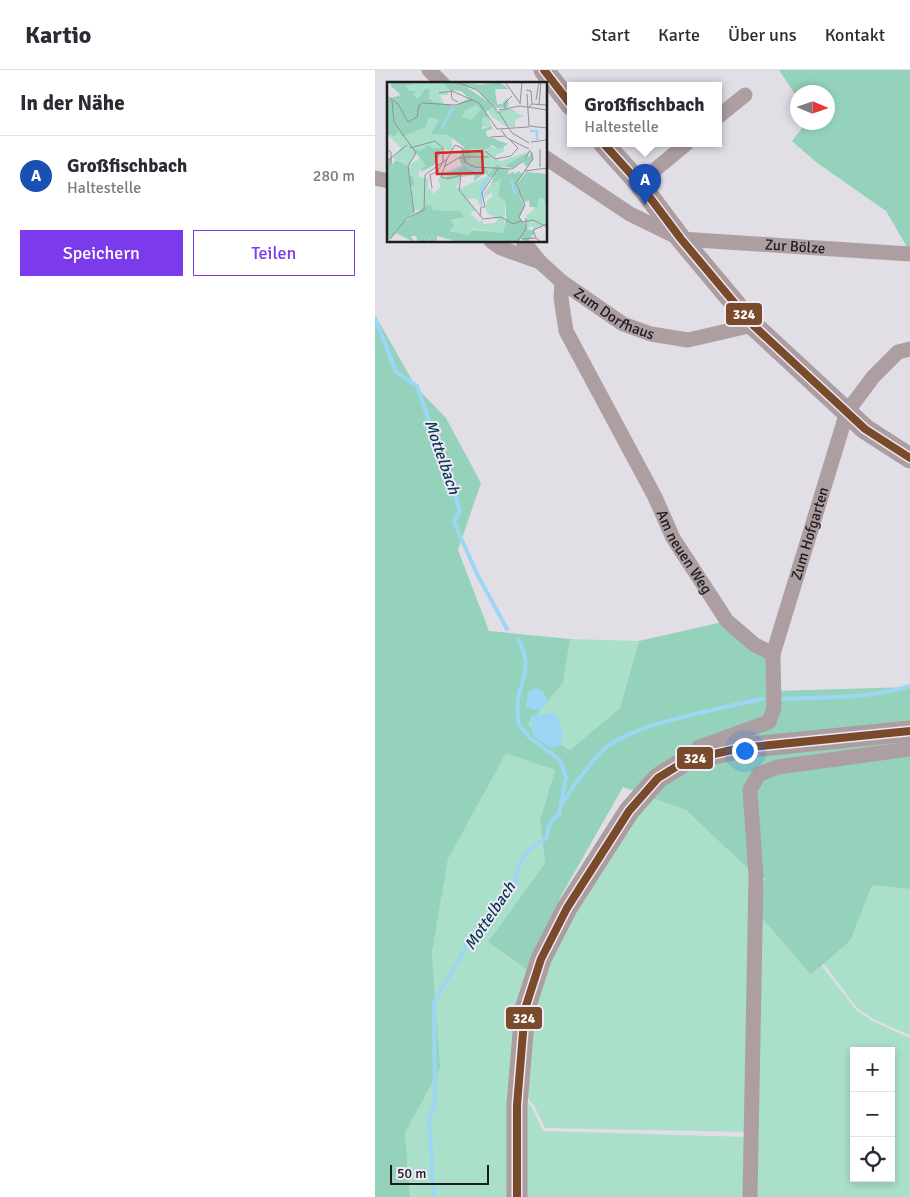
<!DOCTYPE html>
<html lang="de">
<meta charset="utf-8">
<style>
:root{--surface:#fff;--page:#f7f7f7;--text:#2b2b33;--muted:#7c7c81;--line:#e1e1e2;--accent:#7c3aed}
body{margin:0;font-family:Signika,sans-serif;background:var(--page);color:var(--text)}
.controls{position:absolute;right:15px;bottom:15px;display:grid;overflow:hidden;border-radius:0px;box-shadow:0 2px 8px #0003}
.controls button{width:45px;height:45px;display:grid;place-items:center;padding:0;border:0;border-bottom:1px solid var(--line);background:var(--surface);color:var(--text);font:25px sans-serif}
.compass{position:absolute;left:415px;top:15px;width:45px;height:45px;border-radius:50%;background:var(--surface);box-shadow:0 2px 8px #0003;rotate:92deg}
.scale{position:absolute;left:15px;bottom:12px;width:99px;box-sizing:border-box;padding-left:5px;border:2px solid #1e1c21;border-top:0;font-size:14px;line-height:18px;white-space:nowrap;color:#1e1c21;-webkit-text-stroke:4px #eee8f7;paint-order:stroke}
.you{position:absolute;left:369px;top:680px;width:18px;height:18px;margin:-12px;border:4px solid #fff;border-radius:50%;background:#1a73e8;box-shadow:0 0 0 8px #1a73e833}
.badge{display:grid;place-items:center;width:32px;height:32px;border-radius:50%;background:var(--accent);color:#fff;font-size:16px;font-weight:700}
.pin{position:absolute;translate:-50% -41px;filter:drop-shadow(0 1px 2px #0008)}
.pin::after{content:'';position:absolute;top:26px;width:18px;height:15px;background:inherit;clip-path:polygon(0 0,100% 0,50% 100%)}
.popup{position:absolute;left:192px;top:12px;width:155px;height:65px;box-sizing:border-box;display:grid;place-content:center;border-radius:0px;background:var(--surface);filter:drop-shadow(0 1px 4px #0005);font-size:16px;white-space:nowrap;color:var(--muted)}
.popup b{font-size:19px;color:var(--text)}
.popup::after{content:'';position:absolute;left:50%;top:100%;margin-left:-10px;border:10px solid transparent;border-top-color:var(--surface)}
.list{margin:0;padding:0;list-style:none}
h2{display:flex;justify-content:space-between;align-items:center;height:65px;margin:0;padding:0 20px;font-size:21px}
h2 small{font-size:16px;font-weight:400;color:var(--muted)}
.list li{display:grid;grid-template-columns:32px 1fr auto;gap:15px;align-items:center;box-sizing:border-box;height:80px;padding:0 20px;border-top:1px solid var(--line)}
.list b{display:block;font-size:19px;white-space:nowrap}
.list p{margin:0;font-size:16px;white-space:nowrap;color:var(--muted)}
.list em{font-size:16px;font-style:normal;color:var(--muted)}
.actions{display:flex;gap:10px;padding:15px 20px}
.actions a{flex:1;padding:11px 0;border:1px solid var(--accent);border-radius:0px;text-align:center;font-size:18px;color:var(--accent)}
.actions .main{background:var(--accent);color:#fff}
.icon{flex:none;width:28px;height:28px;fill:none;stroke:currentColor;stroke-width:2;stroke-linecap:round;stroke-linejoin:round}
.map{position:relative;flex:none;width:535px;height:1127px;overflow:hidden}
header{display:flex;align-items:center;gap:30px;box-sizing:border-box;height:70px;padding:0 25px;background:var(--surface);border-bottom:1px solid var(--line)}
header strong{font-size:24px}
nav{display:flex;gap:28px;margin-inline-start:auto;font-size:18px}
main{display:flex}
aside{flex:1;background:var(--surface)}
.map>svg:first-child{display:block}
.green{fill:#aadfca;fill-rule:evenodd}
.forest{fill:#94d2bc}
.water{fill:#9bd7f5}
.lines{fill:none;stroke-linecap:round;stroke-linejoin:round}
.stream{stroke:#9bd7f5;stroke-width:4}
.street{stroke:#ad9fa1;stroke-width:15}
.secondary{stroke:#ab9da0;stroke-width:21}
.bus-1-casing{stroke:#eee8f7;stroke-width:11}
.bus-1{stroke:#7a4b2a;stroke-width:8}
.labels{text-anchor:middle;dominant-baseline:central;stroke-width:4;stroke-linejoin:round;paint-order:stroke}
.street-label{font-size:15px;fill:#1e1c21;stroke:#eee8f7}
.water-label{font-size:16px;font-style:italic;fill:#043b4f;stroke:#eee8f7}
.inset-river{fill:none;stroke:#9bd7f5;stroke-width:2.5}
.inset-road{fill:none;stroke:#939097;stroke-width:1}
.view{fill:#d62828;fill-opacity:0.15;stroke:#d62828;stroke-width:2.5}
.inset-edge{fill:none;stroke:#1e1c21;stroke-width:2.5}
.line-badge{stroke:#eee8f7;stroke-width:2}
.badge-label{font-size:14px;text-anchor:middle;font-weight:bold;fill:#fff}
</style>
<header>
<strong>Kartio</strong>
<nav><a>Start</a><a>Karte</a><a>Über uns</a><a>Kontakt</a></nav>
</header>
<main>
<aside>
<h2>In der Nähe<small></small></h2>
<ul class="list">
<li><span class="badge" style="background:#1a4fb4">A</span><div><b>Großfischbach</b><p>Haltestelle</p></div><em>280 m</em></li>
</ul>
<div class="actions"><a class="main">Speichern</a><a>Teilen</a></div>
</aside>
<div class="map">
<svg width="535" height="1127" viewBox="0 0 535 1127">
<rect width="100%" height="100%" fill="#e1dee6"/>
<!-- green -->
<g class="green">
<polygon points="195,569 264,571 245,638 195,680 151,655 188,613"/>
<polygon points="131,682 180,700 165,750 170,793 113,872 152,900 136,1127 35,1127 30,1063 64,998 57,883 73,789"/>
<polygon points="275,726 311,740 378,802 373,1062 170,1058 159,1035 150,1025 155,960 172,889"/>
<polygon points="497,814 535,819 535,965 500,950 482,938 449,894 475,871"/>
<path d="M384 844 437 905 447 896 481 940 499 952 535 968V1127H378ZM479 981H516V1108H479Z"/>
<polygon points="150,1030 156,1036 168,1061 373,1067 372,1127 150,1127"/>
</g>
<!-- forest -->
<g class="forest">
<polygon points="404,0 535,0 535,182 511,141 441,92 417,71 431,53 452,52 452,22 422,22 422,27"/>
<polygon points="0,245 41,317 71,348 106,413 83,480 114,561 195,569 188,613 152,655 195,680 245,638 264,571 352,551 398,584 400,621 535,617 535,819 497,815 475,871 436,905 376,835 390,809 381,806 311,740 248,717 186,826 152,900 113,872 170,793 165,750 180,700 131,683 73,789 57,883 65,998 30,1063 35,1127 0,1127"/>
</g>
<!-- water -->
<g class="water">
<polygon points="161,618 169,622 172,631 167,639 159,640 151,637 153,622"/>
<path d="M177 643 180 644C187 657 192 664 183 677H175L158 666 155 646Z"/>
</g>
<g class="lines">
<!-- stream -->
<g class="stream">
<polyline points="0,248 21,302 42,316 85,440 79,452 102,504 132,559"/>
<path d="M408 629C450 627 494 629 535 616"/>
<path d="M187 733C199 716 212 696 227 681 255 654 347 638 387 629"/>
<path d="M59 1127 54 1049 60 1033 59 932 95 871 124 828 141 813C141 792 153 777 172 768 173 757 174 751 184 745L191 707 185 690 155 668 143 653C143 645 142 637 143 629 149 602 157 596 143 569"/>
</g>
<!-- street -->
<g class="street">
<polyline points="54,0 68,14"/>
<polyline points="344,46 370,25"/>
<path id="s1" d="M171 88 255 144 306 169 535 184"/>
<polyline points="0,108 14,111"/>
<polyline points="264,113 311,74"/>
<path id="s2" d="M116 171 126 178 165 192 187 212 248 254 276 264 313 270 378 255"/>
<polyline points="148,171 165,192"/>
<path id="s3" d="M187 212 186 228 191 261 280 427 298 468 352 551 380 575 398 584 399 638 394 652 324 677 312 690"/>
<path id="s4" d="M398 584 472 342 498 307 523 282 535 279"/>
<polyline points="375,1127 381,806 375,720 384,704 403,697 535,679"/>
</g>
<!-- secondary -->
<g class="secondary">
<polyline points="169,0 196,35"/>
<polyline points="229,74 264,113 306,169 378,255 490,359 535,388"/>
<polyline points="142,1127 142,1035 150,939 166,889 192,838 254,741 283,708 312,690 366,678 535,661"/>
</g>
<!-- bus-1 casing -->
<g class="bus-1-casing">
<g id="bus-1">
<polyline points="169,0 196,35"/>
<polyline points="229,74 264,113 306,169 378,255 490,359 535,388"/>
<polyline points="142,1127 142,1035 150,939 166,889 192,838 254,741 283,708 312,690 366,678 535,661"/>
</g>
</g>
<!-- bus-1 -->
<use href="#bus-1" class="bus-1"/>
</g>
<g class="labels">
<!-- street labels -->
<g class="street-label">
<text stroke="none"><textPath href="#s1" startOffset="272">Zur Bölze</textPath></text>
<text stroke="none"><textPath href="#s2" startOffset="145">Zum Dorfhaus</textPath></text>
<text stroke="none"><textPath href="#s4" startOffset="126">Zum Hofgarten</textPath></text>
<text stroke="none"><textPath href="#s3" startOffset="300">Am neuen Weg</textPath></text>
</g>
<!-- water labels -->
<g class="water-label">
<text transform="translate(67 387) rotate(71)">Mottelbach</text>
<text transform="translate(115 846) rotate(-56)">Mottelbach</text>
</g>
</g>
<!-- overview -->
<g transform="translate(12 12)">
<rect width="160" height="160" fill="#e1dee6"/>
<path d="M23 0H55L61 6V13H53L57 22 48 20 36 9 31 18 26 13 29 9H23L18 2H25ZM77 23H94L96 36 99 35 105 44 69 48ZM98 23 105 25 110 32 122 27 137 34 128 38V45L118 44 104 34ZM42 34 53 39 44 52 54 51 65 55V69L51 66 31 69 21 84 33 76 39 84 33 88 40 91 32 89V95L41 96V107L44 106 46 112 54 105 51 98 54 94H74L71 103 67 104 72 107 102 93 104 95 92 115 96 122 93 124 89 116 80 117 89 128 83 131 92 140 95 137 96 142 108 141 111 137 100 131 99 126 100 119 106 114 104 111 97 116V111L107 99 114 97 119 120 116 151 85 147 82 153 65 149 64 139 78 135 72 129 45 128 46 125 27 129 21 84 6 76 14 66 2 54 12 49 15 55 39 45ZM103 64 112 67 117 64V69L109 73V77L114 79 141 70 121 83 109 84 102 92 96 85 93 90 77 86 84 66 98 69ZM160 99 159 142 148 147 144 144 140 149V133L147 128 145 117Z" fill="#aadfca"/>
<path d="M4 0H23L25 3H18L23 9H29L26 13 31 17 38 7H42V16L48 20 68 24 82 16 74 9 62 8 55 0H68L90 8 111 30 121 26 131 31 121 28 110 32 105 25 99 30 103 41 99 35 95 36V47L105 44V47L99 49 100 54 121 62 112 67 105 63 98 68 84 66 82 71 86 73 79 81 86 85 78 86 93 90 98 85 102 92 109 83 118 84 142 70 139 76 126 86 111 84 122 88 121 93 126 89 127 92 132 89 135 92 140 85 136 81 146 70V77L129 103 131 111 130 102 139 90 160 92V124L156 116H151V125H143L142 118 138 120 132 113 138 124 132 136 140 143V148H146L148 152 143 155 148 156H142V160L134 157 129 160H72L50 154V160H43V156L40 160H31L29 154H24L27 160 9 151 0 159V79L5 75 4 84 9 78 21 84 22 94 26 95 27 104 23 103 27 131 21 135 17 140 40 123 46 125 45 128 72 129 78 135 64 138 67 143 63 149 82 153 85 148 116 151 119 136V120L111 113 114 97 104 102 107 95H102L98 91 87 99V93L61 97 58 94 72 87 73 84 76 85 72 77 77 65 61 53 44 52 52 38 42 35 39 45 15 55 12 49 8 54 0 53V17L14 13 4 4ZM89 23 94 27 85 38 75 35 78 28ZM72 0 93 3 112 0 122 7H108L110 22H115L120 16 122 21 120 25 110 26ZM42 63 44 66H56L47 83 36 89 33 87 39 84 25 66 33 69Z" fill="#94d2bc" fill-rule="evenodd"/>
<path class="inset-river" d="M54 47 66 25M143 49H150V58M73 86 78 83 88 89 97 88M55 94 72 86M124 97 128 113M94 120V107L101 96"/>
<path class="inset-road" d="M69 0 90 8 110 28M118 0 133 21M64 8 65 17 71 20M139 8 144 9 145 22M52 11 65 9 92 21 110 47 142 45M140 12 142 44M0 14 11 22 21 40 30 35 32 23 36 21 68 23 85 18M5 18 7 40 29 71 21 84 27 131M149 18 152 0M133 22 135 0M152 22 154 0M142 25 145 22 160 23M118 27V21L125 14M112 28 133 24 160 28M111 29 125 51 142 61M142 44 160 46M114 48 120 56 142 67M104 55 119 54M144 60 160 58M23 66 48 59 56 66V80L50 90M0 67 4 70V83M143 68 146 77 129 101 138 123 132 135 135 140 146 138 160 145M98 69 108 77 124 74 131 66 122 57M78 75H102M60 77 54 95 61 97 74 93 72 108 96 137 114 135 126 142 134 139M0 79 20 63M58 84 73 75 77 77M153 85V67M138 89 160 86M45 106 43 93 52 89M93 134 94 125H98L95 111 112 85M149 156 146 148 160 142M3 157 20 136 37 128 38 93 60 77 68 63 75 66 78 80 88 85 125 87 139 77 142 69M135 157 149 156 154 160M130 160 139 147V136"/>
<path class="view" d="M95 69 96 91 50 92 49 71Z"/>
<rect width="160" height="160" class="inset-edge"/>
</g>
<g class="line-badge">
<rect x="350" y="232" width="38" height="24" rx="5" fill="#7a4b2a"/>
<rect x="301" y="676" width="38" height="24" rx="5" fill="#7a4b2a"/>
<rect x="130" y="936" width="38" height="24" rx="5" fill="#7a4b2a"/>
</g>
<g class="badge-label">
<text x="369" y="249">324</text>
<text x="320" y="693">324</text>
<text x="149" y="953">324</text>
</g>
</svg>
<div class="controls">
<button>+</button>
<button>−</button>
<button><svg class="icon" aria-label="locate" viewBox="0 0 24 24"><circle cx="12" cy="12" r="6"/><path d="M12 2v4M12 18v4M2 12h4M18 12h4"/></svg></button>
</div>
<svg class="compass" viewBox="-18 -18 36 36"><path d="M0-13l5 13h-10z" fill="#e53935"/><path d="M0 13l5-13h-10z" fill="#7c7c81"/></svg>
<div class="scale">50 m</div>
<div class="you"></div>
<div class="pin badge" style="left:270px;top:135px;background:#1a4fb4">A</div>
<div class="popup"><b>Großfischbach</b>Haltestelle</div>
</div>
</main>
